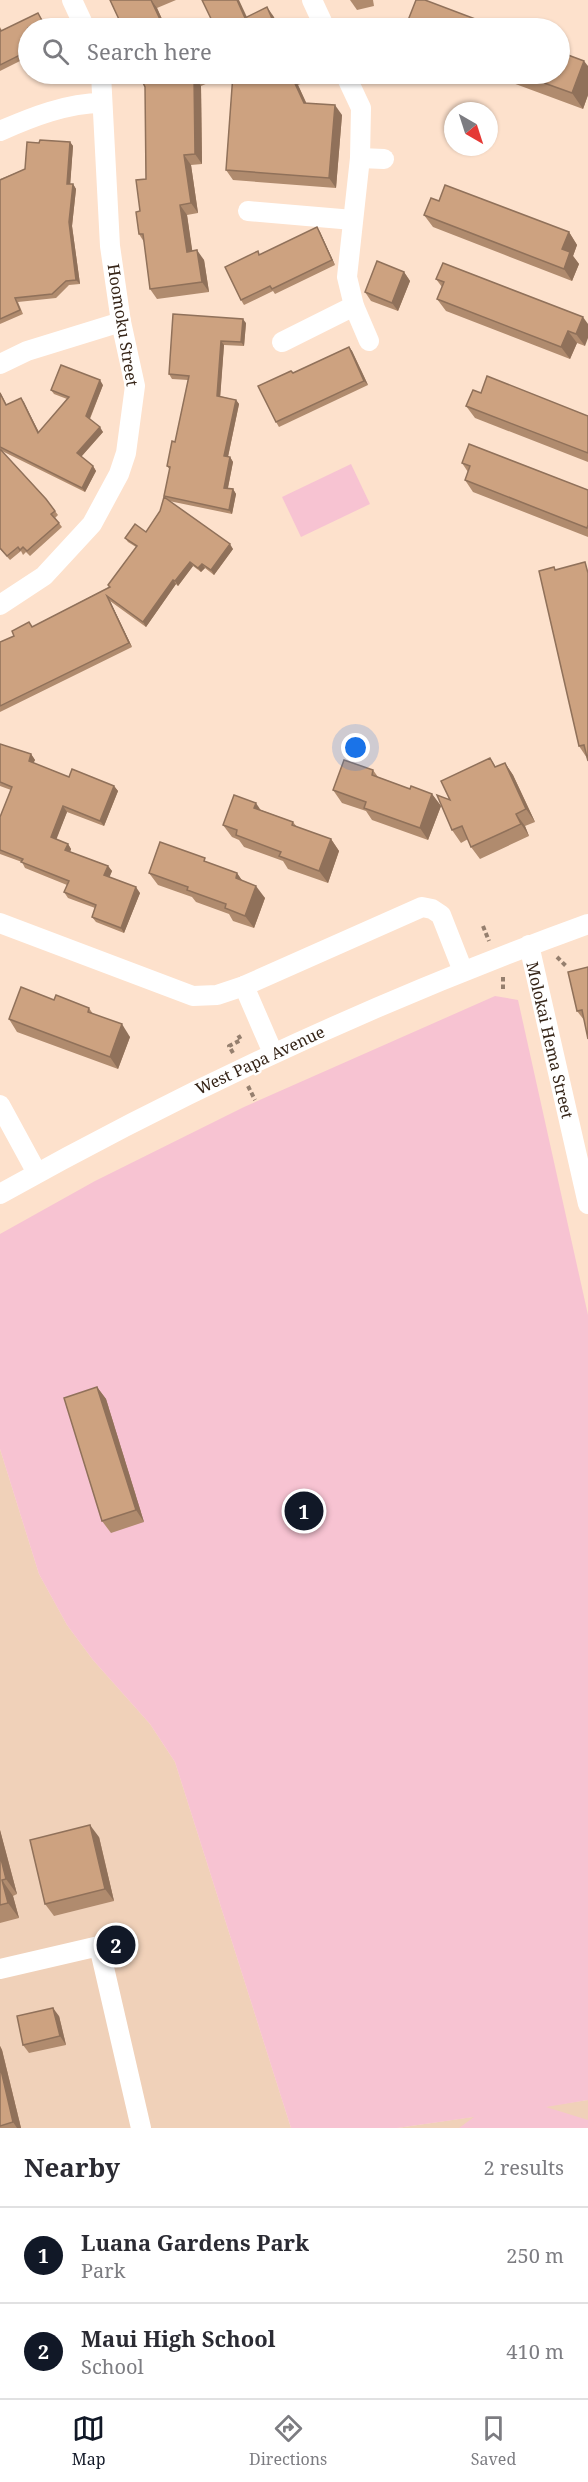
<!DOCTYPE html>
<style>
:root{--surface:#fff;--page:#f2f2f3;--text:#2b2b33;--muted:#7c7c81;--line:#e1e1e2;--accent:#111827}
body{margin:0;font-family:"Noto Serif",serif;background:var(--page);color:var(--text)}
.compass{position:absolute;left:444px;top:102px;width:54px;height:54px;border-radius:50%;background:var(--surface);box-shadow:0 2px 4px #0004;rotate:141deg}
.you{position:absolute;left:356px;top:748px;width:21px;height:21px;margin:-15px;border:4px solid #fff;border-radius:50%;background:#1a73e8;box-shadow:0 0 0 9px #1a73e833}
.badge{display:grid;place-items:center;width:39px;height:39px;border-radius:50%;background:var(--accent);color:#fff;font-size:20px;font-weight:700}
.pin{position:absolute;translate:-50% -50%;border:3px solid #fff;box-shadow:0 2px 6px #0006}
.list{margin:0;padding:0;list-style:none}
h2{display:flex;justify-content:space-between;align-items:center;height:78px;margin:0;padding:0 24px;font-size:26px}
h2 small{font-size:20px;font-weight:400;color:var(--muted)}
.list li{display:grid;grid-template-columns:39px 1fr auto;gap:18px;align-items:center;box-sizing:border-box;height:96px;padding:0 24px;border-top:2px solid var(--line)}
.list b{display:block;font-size:22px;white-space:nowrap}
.list p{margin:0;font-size:20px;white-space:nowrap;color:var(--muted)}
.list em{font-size:20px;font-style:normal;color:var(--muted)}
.icon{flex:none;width:33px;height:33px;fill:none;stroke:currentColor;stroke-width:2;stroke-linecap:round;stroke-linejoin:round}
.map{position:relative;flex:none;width:588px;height:2128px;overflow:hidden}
.search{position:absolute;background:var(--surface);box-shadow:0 2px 4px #0004;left:18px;right:18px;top:18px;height:66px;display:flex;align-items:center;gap:15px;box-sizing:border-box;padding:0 21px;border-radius:33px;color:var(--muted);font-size:22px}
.sheet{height:270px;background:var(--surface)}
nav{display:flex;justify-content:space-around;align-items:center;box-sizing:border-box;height:84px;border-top:2px solid var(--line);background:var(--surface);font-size:16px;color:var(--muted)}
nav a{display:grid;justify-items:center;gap:3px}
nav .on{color:var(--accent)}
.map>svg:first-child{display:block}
.built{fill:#f0d1b9}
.green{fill:#f7c3d2}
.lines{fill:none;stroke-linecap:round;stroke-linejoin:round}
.path{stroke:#957f6e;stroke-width:4;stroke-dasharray:4.5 3;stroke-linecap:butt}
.minor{stroke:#fff;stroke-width:20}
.wall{fill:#b08b6e}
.shaded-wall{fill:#90715a}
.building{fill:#cda280;stroke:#90715a;stroke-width:1.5}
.labels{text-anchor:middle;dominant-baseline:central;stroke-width:4.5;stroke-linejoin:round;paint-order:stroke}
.street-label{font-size:16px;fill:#362518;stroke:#fff}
</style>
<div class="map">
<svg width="588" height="2128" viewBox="0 0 588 2128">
<rect width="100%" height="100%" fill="#fde1cc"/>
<!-- built -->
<g class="built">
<polygon points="0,1449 39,1574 67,1625 93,1660 150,1724 175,1762 291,2128 0,2128"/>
<polygon points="588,2100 588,2128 397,2128"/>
</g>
<!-- green -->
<g class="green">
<polygon points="351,464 370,504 301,537 282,497"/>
<polygon points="495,996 518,1000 588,1315 588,2100 546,2107 588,2120 588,2128 459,2128 474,2117 397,2128 291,2128 175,1762 150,1724 93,1660 67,1625 39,1574 0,1449 0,1234 95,1181 244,1107"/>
</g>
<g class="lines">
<!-- path -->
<g class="path">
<polyline points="483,926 489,941"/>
<polyline points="557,957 566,966"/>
<polyline points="503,977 503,992"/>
<polyline points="233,1053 229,1046 241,1040 237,1033"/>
<polyline points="248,1086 255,1100"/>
</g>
<!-- minor -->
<g class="minor">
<polyline points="72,0 85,28"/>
<polyline points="312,0 325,28"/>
<polyline points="345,74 361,108 360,158 347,277 354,306 369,341"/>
<path d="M0 131C32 117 67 103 102 103"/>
<polyline points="360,158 384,159"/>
<polyline points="248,211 353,220"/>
<polyline points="282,342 354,306"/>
<polyline points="0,364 27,351 121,322"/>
<polyline points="0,605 44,576 92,524 119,474 126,453 135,386 121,322 110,246 101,74"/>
<polyline points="0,923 193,996 217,995 244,986 422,907 432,909 441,915 463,971"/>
<polyline points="529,945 588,1204"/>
<polyline points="244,986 273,1053"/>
<polyline points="0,1105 37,1173"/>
<path d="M0 1194C189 1088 384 998 588 924"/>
<polyline points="0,1969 99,1946 141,2128"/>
</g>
</g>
<!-- wall -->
<g class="wall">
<polygon points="110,0 176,0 157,8 166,28 123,28"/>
<polygon points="350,0 373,0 374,6 357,10"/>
<polygon points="38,13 47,28 28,28 28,57 0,71 0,27 2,31"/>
<polygon points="588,66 588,95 583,109 488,74 560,74"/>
<polygon points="139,74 229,74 201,86 202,164 191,165 198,213 187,215 192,251 204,260 209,292 157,299 150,289 144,242 139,234 140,211 146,179 145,87"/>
<polygon points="233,74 299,74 303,83 298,85 306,103 342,115 336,188 233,180 226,170"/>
<polygon points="70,142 73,146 70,184 73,184 76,189 72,226 80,284 69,285 56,298 18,302 23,314 0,324 0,179 25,169 39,143"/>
<polygon points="439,201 569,232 577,245 573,256 579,264 572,281 433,227 424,215"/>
<polygon points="317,227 320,232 335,265 275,294 273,291 244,305 241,300 260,255"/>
<polygon points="404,272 410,281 398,311 371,301 365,292"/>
<polygon points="436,279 583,317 585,346 577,343 570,359 446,311 437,299 442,287"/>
<polygon points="246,323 244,346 224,345 220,396 236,400 239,404 228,457 230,457 233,462 228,488 233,489 236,494 232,514 169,501 233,549 214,575 205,568 201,572 193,566 178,586 176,584 146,627 110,601 132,647 0,712 0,642 14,636 29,622 32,627 109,587 108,585 136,547 128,542 125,538 146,532 160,511 165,498 164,496 170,470 167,466 175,442 188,380 172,379 169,374"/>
<polygon points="349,347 352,351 368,385 279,427 276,422 293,373"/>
<polygon points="103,385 90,419 103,432 81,457 93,466 96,471 85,492 2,451 46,499 58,515 55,518 62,527 30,556 26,552 23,555 21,551 10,560 0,549 0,392 7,405 21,398 39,432 67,399 54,394 51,390"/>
<polygon points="481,393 588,416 588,462 475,418 466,406"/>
<polygon points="462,463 588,490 588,537 473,492 465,480 468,472"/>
<polygon points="554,567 587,758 579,746"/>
<polygon points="0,744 31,754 35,760 33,763 69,777 114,786 118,791 104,826 67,812 56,839 68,844 71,849 70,852 108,866 112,871 109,877 140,893 124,933 96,922 92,917 95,908 68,898 64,892 67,885 25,868 22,862 0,854 0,817 11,790 0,786"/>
<polygon points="490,758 496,767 505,763 513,775 535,822 525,826 529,836 480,859 471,847 468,839 461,843 452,830 450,800"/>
<polygon points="373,770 378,777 410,789 432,794 441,806 428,840 372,820 366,811 342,803 333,790"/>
<polygon points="261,810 293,822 297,827 331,839 339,851 328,883 288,869 283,861 244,847 239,840 232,837 223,825"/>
<polygon points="209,863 237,873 242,881 265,898 254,928 233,921 229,914 196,902 192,897 158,885 149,873"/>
<polygon points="588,967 584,1020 577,1011"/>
<polygon points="54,1000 89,1008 93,1014 130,1037 118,1069 17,1032 9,1019"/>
<polygon points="97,1387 106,1399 144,1522 111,1533 102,1521"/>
<polygon points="0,1830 17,1894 13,1896 19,1918 0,1923"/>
<polygon points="99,1837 114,1901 54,1916 45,1904"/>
<polygon points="59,2016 66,2045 29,2053 23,2045"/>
<polygon points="0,2046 2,2050 21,2128 0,2128"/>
</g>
<!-- shaded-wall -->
<g class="shaded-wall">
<polygon points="151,0 157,8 166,28 164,28"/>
<polygon points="237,0 239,0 252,28 245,18"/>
<polygon points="267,7 274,17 279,28 276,28"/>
<polygon points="584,61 588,66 588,95 583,109 572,93"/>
<polygon points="291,75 298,85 311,113 304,103"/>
<polygon points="194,76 201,86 202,164 195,154"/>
<polygon points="335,105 342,115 336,188 329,178"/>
<polygon points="70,142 73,146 70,188 67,184"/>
<polygon points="184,155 191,165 198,213 191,203"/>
<polygon points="73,184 76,189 72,226 80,284 76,280 69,222"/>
<polygon points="180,205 187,215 194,262 187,252"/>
<polygon points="317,227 320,232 335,265 332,260"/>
<polygon points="569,232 577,245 573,256 579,264 572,281 564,269 562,249"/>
<polygon points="197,250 204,260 209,292 202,282"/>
<polygon points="404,272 410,281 398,311 392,303"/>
<polygon points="583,317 588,324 588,338 585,346 576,334"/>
<polygon points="243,319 246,323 244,346 241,342"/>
<polygon points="568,331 577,343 570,359 561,347"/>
<polygon points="221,341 224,345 220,400 217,396"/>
<polygon points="349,347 352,351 368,385 364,381"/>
<polygon points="100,380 103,385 89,420 86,416"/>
<polygon points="21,398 24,402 41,437 38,433"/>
<polygon points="236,400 239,404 227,461 224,456"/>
<polygon points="100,427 103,432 80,458 77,453"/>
<polygon points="230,457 233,462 227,492 224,488"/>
<polygon points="93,466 96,471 85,492 82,488"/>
<polygon points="233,489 236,494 232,514 229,510"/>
<polygon points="230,544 233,549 214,575 211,570"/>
<polygon points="190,562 193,566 178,586 175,581"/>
<polygon points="202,564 205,568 201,572 198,568"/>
<polygon points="173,580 176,584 146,627 143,622"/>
<polygon points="107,596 110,601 132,647 129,643"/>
<polygon points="31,754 35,760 32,766 29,761"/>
<polygon points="505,763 513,775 535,822 526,809"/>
<polygon points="114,786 118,791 104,826 100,821"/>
<polygon points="432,794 441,806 428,840 420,828"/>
<polygon points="256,803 264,815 254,808"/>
<polygon points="63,806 67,812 55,843 51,837"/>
<polygon points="516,814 525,826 529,836 521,824"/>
<polygon points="331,839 339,851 328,883 319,871"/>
<polygon points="68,844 71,849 69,855 65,850"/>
<polygon points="108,866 112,871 108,881 104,875"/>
<polygon points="237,873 246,886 236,878"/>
<polygon points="256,886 265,898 254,928 245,916"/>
<polygon points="136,887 140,893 124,933 121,928"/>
<polygon points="122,1024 130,1037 118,1069 110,1057"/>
<polygon points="97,1387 106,1399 144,1522 136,1510"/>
<polygon points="90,1825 99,1837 114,1901 105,1889"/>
<polygon points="0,1830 17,1894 6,1879 0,1855"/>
<polygon points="2,1880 13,1896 19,1918 8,1903"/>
<polygon points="53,2008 59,2016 66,2045 60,2036"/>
<polygon points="0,2046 2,2050 21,2128 17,2128 13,2122 0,2066"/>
</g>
<!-- building -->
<g class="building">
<polygon points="110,0 151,0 164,28 123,28"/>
<polygon points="202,0 237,0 245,18 267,7 276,28 212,28 215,27"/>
<polygon points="416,0 425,0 499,28 405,28"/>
<polygon points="38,13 46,28 28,28 28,52 28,51 0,65 0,29 1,31"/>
<polygon points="560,52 584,61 572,93 519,74 560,74"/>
<polygon points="139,74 199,74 194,76 195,154 184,155 191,203 180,205 187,252 197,250 202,282 150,289 143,234 139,234 136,212 140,211 136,180 146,179 145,87"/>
<polygon points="233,74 294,74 291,75 304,103 335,105 329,178 226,170"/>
<polygon points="40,140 70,142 67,184 73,184 69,222 76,280 66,281 52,294 15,298 20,310 0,319 0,180 25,169 27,142 39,143"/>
<polygon points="445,185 569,232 562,249 570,252 564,269 424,215 431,198 439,201"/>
<polygon points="317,227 332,260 272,289 270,286 241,300 225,267 258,251 259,255"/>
<polygon points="377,261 404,272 392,303 365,292"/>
<polygon points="443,263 583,317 576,334 568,331 561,347 437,299 444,282 436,279"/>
<polygon points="173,314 243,319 241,342 221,341 217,396 236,400 224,456 230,457 224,488 233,489 229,510 164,496 170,467 167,466 172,441 175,442 189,376 169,374"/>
<polygon points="349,347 364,381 276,422 258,386 291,371 293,373"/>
<polygon points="61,365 100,380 86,416 100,427 77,453 93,466 82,488 0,447 0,393 6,405 21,398 38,433 69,397 51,390"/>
<polygon points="487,376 588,416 588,453 466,406 473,390 481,393"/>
<polygon points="469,444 588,490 588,525 587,528 465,480 470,466 462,463"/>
<polygon points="0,449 46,499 55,511 51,514 59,523 27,551 23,547 20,550 18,547 7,556 0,548"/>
<polygon points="164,497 230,544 211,570 202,564 198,568 190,562 175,581 173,580 143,622 107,596 129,643 0,706 0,642 14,636 12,631 29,622 32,627 110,587 108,585 137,546 125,538 135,524 146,532 160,511"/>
<polygon points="585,562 588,573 588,761 584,745 579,746 539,571 554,567 555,570"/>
<polygon points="0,744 31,754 29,761 69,777 72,769 114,786 100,821 63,806 51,837 68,844 65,850 108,866 104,875 136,887 121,928 92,917 96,905 64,892 69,881 21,862 23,859 0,850 0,817 12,787 0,782"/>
<polygon points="490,758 495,767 505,763 526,809 516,814 521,824 471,847 462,826 452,830 437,795 450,800 441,781"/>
<polygon points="344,760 373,770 372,775 410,789 411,786 432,794 420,828 364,808 366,802 333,790"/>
<polygon points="234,795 256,803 254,808 293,822 292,825 331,839 319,871 279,856 281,852 236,835 237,830 223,825"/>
<polygon points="160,842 205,858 204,861 237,873 236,878 256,886 245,916 225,908 226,904 187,890 188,887 149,873"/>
<polygon points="588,967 588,1039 582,1010 577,1011 568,972"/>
<polygon points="21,987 54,1000 56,995 89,1008 88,1012 122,1024 110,1057 9,1019"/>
<polygon points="97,1387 136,1510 102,1521 64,1398"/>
<polygon points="90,1825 105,1889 45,1904 30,1840"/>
<polygon points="0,1855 6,1879 2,1880 8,1903 0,1905"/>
<polygon points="53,2008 60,2036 23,2045 17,2016"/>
<polygon points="0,2066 13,2122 0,2126"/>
</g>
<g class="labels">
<!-- street labels -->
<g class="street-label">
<text transform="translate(123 325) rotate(81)">Hoomoku Street</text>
<text transform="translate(550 1040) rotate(77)">Molokai Hema Street</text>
<text transform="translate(260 1060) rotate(-25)">West Papa Avenue</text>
</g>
</g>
</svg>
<svg class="compass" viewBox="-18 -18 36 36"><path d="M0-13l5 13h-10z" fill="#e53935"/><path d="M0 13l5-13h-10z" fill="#7c7c81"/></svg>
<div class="you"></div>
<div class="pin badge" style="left:304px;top:1511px">1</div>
<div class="pin badge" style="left:116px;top:1945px">2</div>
<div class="search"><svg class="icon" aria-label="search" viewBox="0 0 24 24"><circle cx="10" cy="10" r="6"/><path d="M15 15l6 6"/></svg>Search here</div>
</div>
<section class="sheet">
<h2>Nearby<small>2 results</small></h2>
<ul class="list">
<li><span class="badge">1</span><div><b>Luana Gardens Park</b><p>Park</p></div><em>250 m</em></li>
<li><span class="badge">2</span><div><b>Maui High School</b><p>School</p></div><em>410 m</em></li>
</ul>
</section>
<nav>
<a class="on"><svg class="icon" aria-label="map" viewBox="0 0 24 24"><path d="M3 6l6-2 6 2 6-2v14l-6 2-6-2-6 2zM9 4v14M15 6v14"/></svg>Map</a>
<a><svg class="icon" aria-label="directions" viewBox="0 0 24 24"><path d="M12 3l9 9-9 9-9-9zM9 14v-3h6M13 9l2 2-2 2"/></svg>Directions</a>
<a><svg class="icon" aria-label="saved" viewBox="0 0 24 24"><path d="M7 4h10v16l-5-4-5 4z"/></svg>Saved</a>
</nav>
